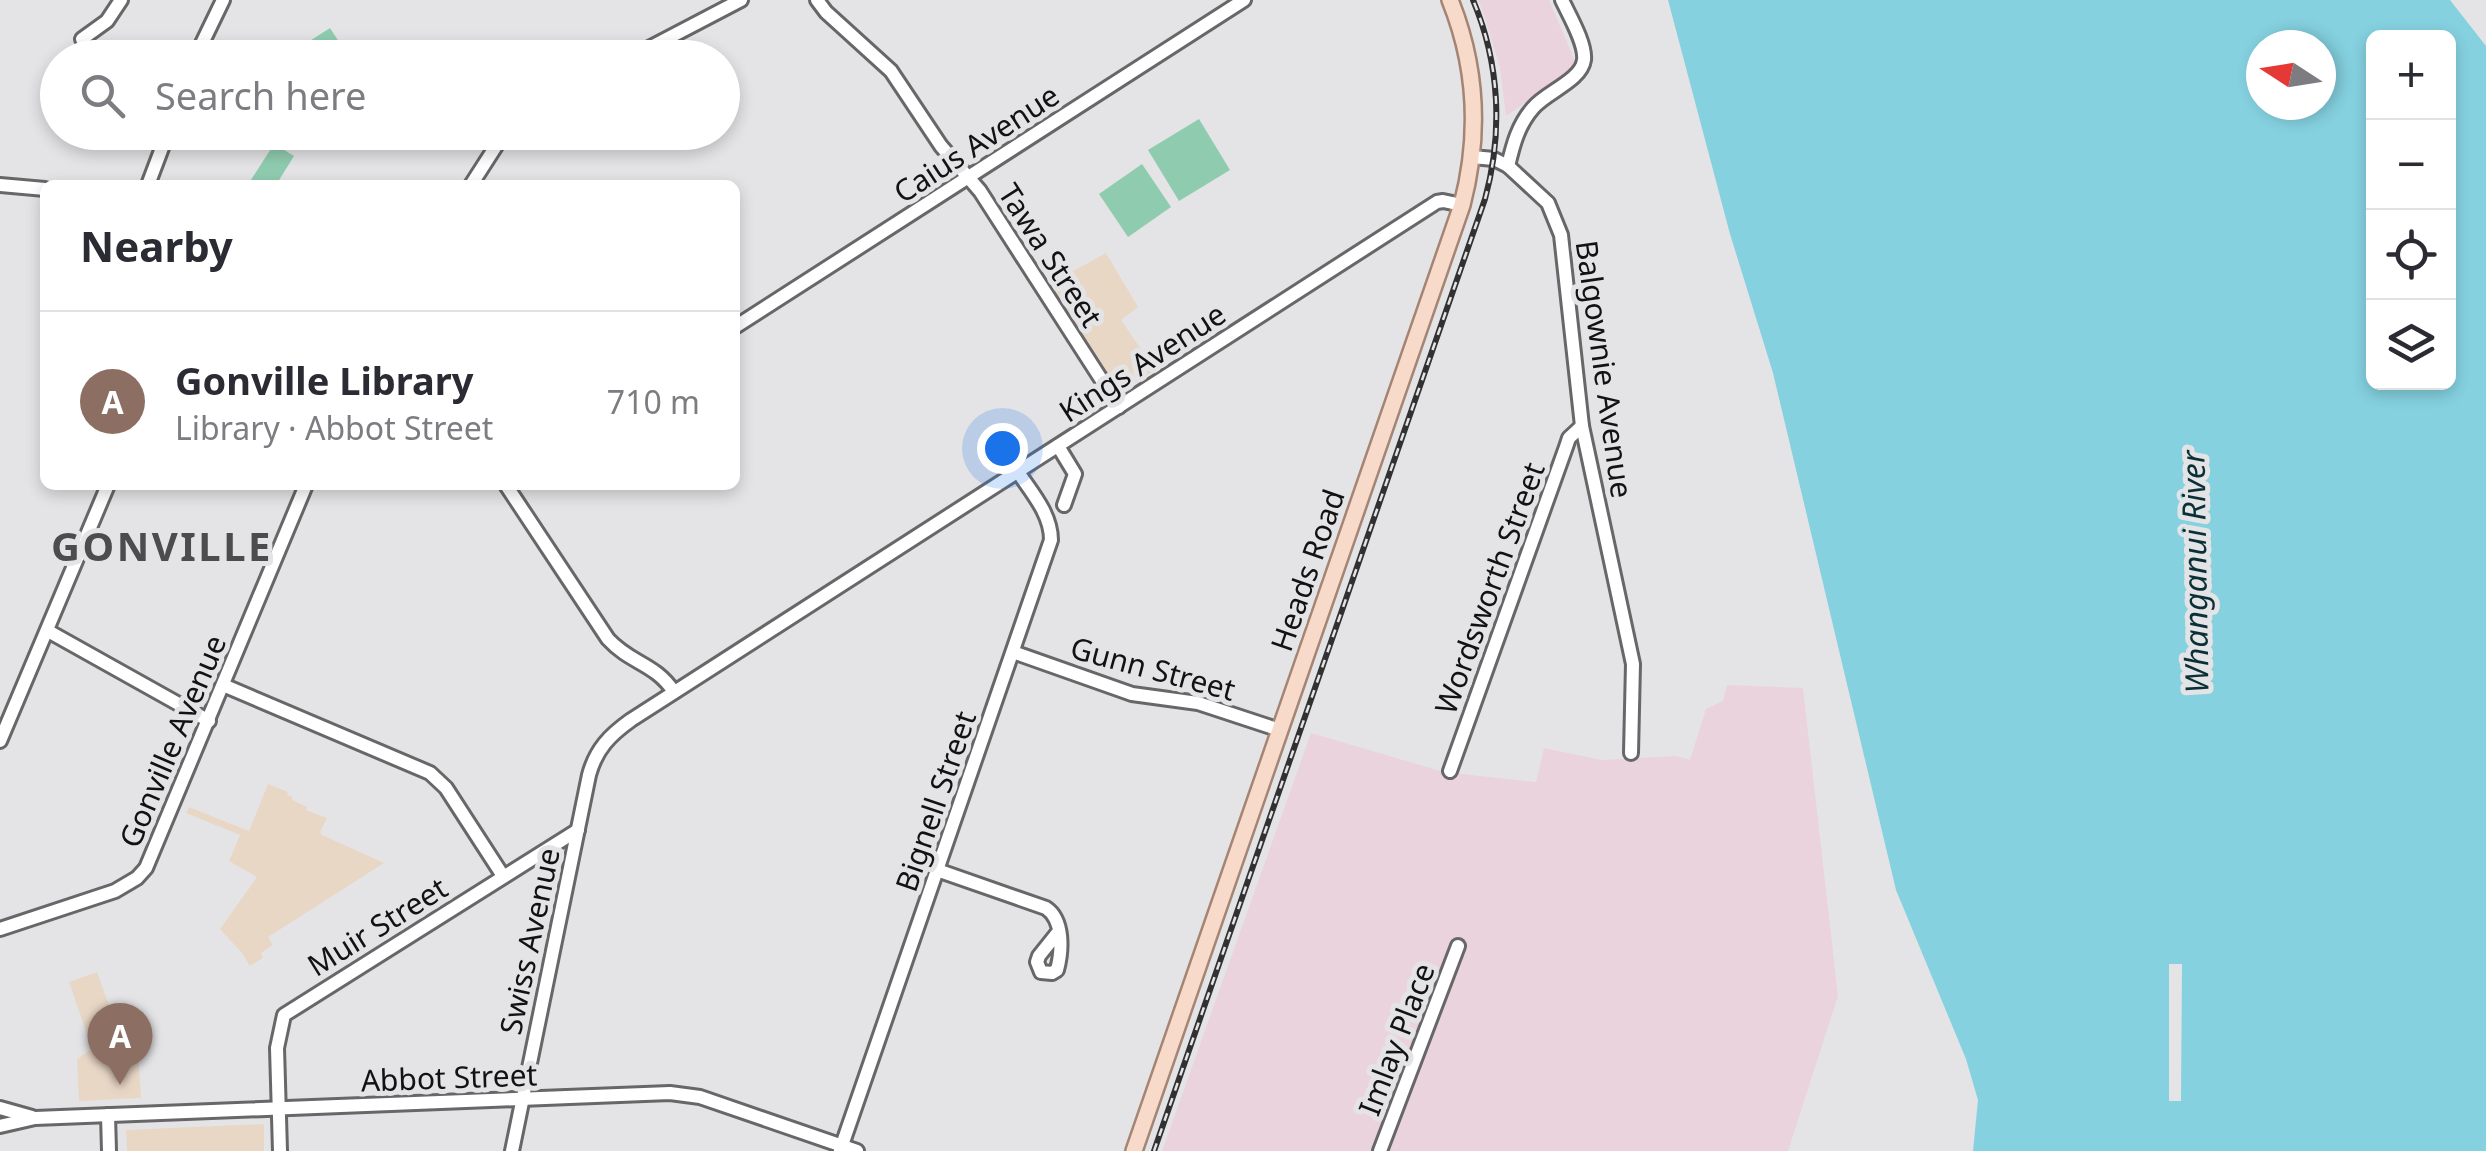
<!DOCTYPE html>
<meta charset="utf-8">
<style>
:root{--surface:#fff;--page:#f7f7f7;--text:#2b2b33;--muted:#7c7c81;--line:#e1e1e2;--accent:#2563eb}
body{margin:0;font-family:"Noto Sans",sans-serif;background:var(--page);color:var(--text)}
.controls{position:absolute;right:30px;top:30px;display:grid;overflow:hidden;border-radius:15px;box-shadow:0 5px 15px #0003}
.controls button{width:90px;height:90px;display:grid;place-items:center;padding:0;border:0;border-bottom:2px solid var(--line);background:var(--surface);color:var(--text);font:50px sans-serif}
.compass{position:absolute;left:2246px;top:30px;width:90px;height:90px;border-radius:50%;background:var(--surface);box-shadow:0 5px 15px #0003;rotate:282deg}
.you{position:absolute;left:1002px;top:448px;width:35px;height:35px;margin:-25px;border:8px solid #fff;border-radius:50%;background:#1a73e8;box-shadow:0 0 0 15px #1a73e833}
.badge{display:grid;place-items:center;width:65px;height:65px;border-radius:50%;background:var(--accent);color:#fff;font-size:32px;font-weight:700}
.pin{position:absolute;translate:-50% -82px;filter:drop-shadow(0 2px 5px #0008)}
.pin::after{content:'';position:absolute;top:52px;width:35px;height:30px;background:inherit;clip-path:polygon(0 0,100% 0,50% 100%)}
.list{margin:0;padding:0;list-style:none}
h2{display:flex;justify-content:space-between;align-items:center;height:130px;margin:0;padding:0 40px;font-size:42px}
h2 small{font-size:32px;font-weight:400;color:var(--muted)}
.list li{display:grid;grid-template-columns:65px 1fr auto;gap:30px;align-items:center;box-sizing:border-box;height:180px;padding:0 40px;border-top:2px solid var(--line)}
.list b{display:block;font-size:38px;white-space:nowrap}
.list p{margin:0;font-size:32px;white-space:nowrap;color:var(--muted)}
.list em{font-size:32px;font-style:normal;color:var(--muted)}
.icon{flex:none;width:55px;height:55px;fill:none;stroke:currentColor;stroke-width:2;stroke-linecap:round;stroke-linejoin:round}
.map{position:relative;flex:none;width:2486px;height:1151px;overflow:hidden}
.search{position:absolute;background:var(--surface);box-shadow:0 5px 15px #0003;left:40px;top:40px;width:700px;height:110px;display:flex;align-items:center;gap:25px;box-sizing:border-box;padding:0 35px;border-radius:55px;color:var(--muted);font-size:38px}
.panel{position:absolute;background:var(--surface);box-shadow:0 5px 15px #0003;left:40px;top:180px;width:700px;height:310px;border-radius:15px}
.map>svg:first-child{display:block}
.commercial{fill:#e9d7c6}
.industrial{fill:#ebd3dd}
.green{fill:#8fccaf}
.water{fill:#85d1e0;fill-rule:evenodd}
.pier{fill:#e4e4e6}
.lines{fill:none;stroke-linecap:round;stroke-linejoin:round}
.minor-casing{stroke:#676769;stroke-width:18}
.major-casing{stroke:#a48473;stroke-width:20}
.minor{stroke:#fff;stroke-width:12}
.major{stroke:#f8daca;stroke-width:15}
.rail-casing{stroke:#313132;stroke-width:6}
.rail{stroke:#e4e4e6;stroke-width:2.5;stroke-dasharray:8;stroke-linecap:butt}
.labels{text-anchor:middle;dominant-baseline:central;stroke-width:10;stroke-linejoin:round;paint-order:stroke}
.street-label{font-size:30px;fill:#121213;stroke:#e4e4e6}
.water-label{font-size:32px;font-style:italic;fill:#0a3037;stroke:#e4e4e6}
.district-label{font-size:40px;font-weight:bold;letter-spacing:2.5px;fill:#4c4c4e;stroke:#e4e4e6}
</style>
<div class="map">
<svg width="2486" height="1151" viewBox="0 0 2486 1151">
<rect width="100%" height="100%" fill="#e4e4e6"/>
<!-- commercial -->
<g class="commercial">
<polygon points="1106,253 1138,307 1121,320 1155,370 1119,393 1048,285"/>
<polygon points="268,784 288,792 287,795 293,797 292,800 307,807 306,810 327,818 320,832 322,835 384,863 268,937 273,945 261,953 263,958 250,966 242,953 220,929 257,877 229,861 240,835 186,813 189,807 249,831"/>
<polygon points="97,972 118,1031 136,1021 141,1098 79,1101 77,1059 92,1049 69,982"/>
<polygon points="264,1124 264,1151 127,1151 126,1130"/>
</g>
<!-- industrial -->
<g class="industrial">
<polygon points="1478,0 1549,0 1575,61 1568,73 1506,116 1500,68 1484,15"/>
<polygon points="1727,685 1803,688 1838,996 1788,1151 1162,1151 1311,733 1444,772 1536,782 1544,748 1602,760 1676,756 1690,760 1706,709 1723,701"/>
</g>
<!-- green -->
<g class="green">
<polygon points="330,28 343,48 328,57 293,57 291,53"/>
<polygon points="1199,119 1230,170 1179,201 1148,150"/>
<polygon points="274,144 294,156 276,185 252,185 249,183"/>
<polygon points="1142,164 1171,207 1128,237 1099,194"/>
</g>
<!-- water -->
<path class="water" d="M1668 0H2450L2486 46V1151H1973L1978 1100 1966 1059 1896 890 1773 373 1730 234ZM2374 38H2448V382H2374ZM2261 45H2321V105H2261Z"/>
<!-- pier -->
<polygon class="pier" points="2169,964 2182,964 2181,1101 2169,1101"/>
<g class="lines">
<!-- minor casing -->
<g class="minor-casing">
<g id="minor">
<polyline points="817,0 826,12 891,71 941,146 980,191 1119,407"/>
<polyline points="82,39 107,21 121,0"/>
<polyline points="195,58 223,0"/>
<polyline points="630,58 741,0"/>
<polyline points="1472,157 1494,159 1508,166 1548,203 1561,235 1582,426 1633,664 1631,753"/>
<path d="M1508 166C1513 145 1518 125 1533 108 1546 92 1581 81 1584 60 1586 44 1569 15 1562 0"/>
<polyline points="0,185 45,189"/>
<polyline points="148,185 168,132"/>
<polyline points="471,185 505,132"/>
<polyline points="735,327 1244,0"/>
<polyline points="1058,446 1075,474 1064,505"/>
<path d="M506 485 608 639C631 664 655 663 674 692"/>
<polyline points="48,631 209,721"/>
<polyline points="1013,652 1132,694 1198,703 1280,730"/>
<polyline points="223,685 430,773 446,788 503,876"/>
<polyline points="0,741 108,485"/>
<polyline points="1450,771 1566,447 1569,438 1582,426"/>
<path d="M937 870 1046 908C1064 920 1062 951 1057 970L1052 973 1041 972 1037 962 1039 956 1059 931"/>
<polyline points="0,929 115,891 137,878 146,868 306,485"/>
<polyline points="0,1108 32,1117"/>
<polyline points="108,1115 109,1151"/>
<polyline points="0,1126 35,1118 670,1093 700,1097 857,1151"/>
<polyline points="280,1151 277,1048 284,1015 578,830"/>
<path d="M512 1151 589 775C596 749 610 735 631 720L1437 202 1443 201 1462 205"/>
<path d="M840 1151 1051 540C1051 514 1032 493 1018 472"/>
<polyline points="1380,1151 1458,946"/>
</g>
</g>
<!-- major casing -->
<g class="major-casing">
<path id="major" d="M1134 1151 1462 205C1480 136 1477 67 1450 0"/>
</g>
<!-- minor -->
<use href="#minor" class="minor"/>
<!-- major -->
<use href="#major" class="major"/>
<!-- rail casing -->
<g class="rail-casing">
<path id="rail" d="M1154 1151 1485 199C1503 133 1500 64 1473 0"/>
</g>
<!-- rail -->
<use href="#rail" class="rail"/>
</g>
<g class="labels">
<!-- street labels -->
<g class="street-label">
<text transform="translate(976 143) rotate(-33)">Caius Avenue</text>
<text transform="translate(1051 255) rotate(57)">Tawa Street</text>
<text transform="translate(1142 362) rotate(-33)">Kings Avenue</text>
<text transform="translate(1605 369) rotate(82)">Balgownie Avenue</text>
<text transform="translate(1307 570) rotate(-71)">Heads Road</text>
<text transform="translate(1489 588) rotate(-70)">Wordsworth Street</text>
<text transform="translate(1153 668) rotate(15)">Gunn Street</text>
<text transform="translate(172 741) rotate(-67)">Gonville Avenue</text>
<text transform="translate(935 801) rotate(-71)">Bignell Street</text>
<text transform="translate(377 926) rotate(-32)">Muir Street</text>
<text transform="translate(529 941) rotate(-78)">Swiss Avenue</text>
<text transform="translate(1396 1039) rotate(-69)">Imlay Place</text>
<text transform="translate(449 1077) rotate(-2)">Abbot Street</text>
</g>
<!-- water labels -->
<g class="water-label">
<text transform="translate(2194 572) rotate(-91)">Whanganui River</text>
</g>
<!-- district labels -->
<g class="district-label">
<text x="162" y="545">GONVILLE</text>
</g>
</g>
</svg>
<div class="controls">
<button>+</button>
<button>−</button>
<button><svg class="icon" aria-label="locate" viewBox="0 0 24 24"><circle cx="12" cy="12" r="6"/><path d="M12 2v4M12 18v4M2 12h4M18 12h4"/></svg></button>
<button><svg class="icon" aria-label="layers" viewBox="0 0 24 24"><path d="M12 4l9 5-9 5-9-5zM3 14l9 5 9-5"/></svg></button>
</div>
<svg class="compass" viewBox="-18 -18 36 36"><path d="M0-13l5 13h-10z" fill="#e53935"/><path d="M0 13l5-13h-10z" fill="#7c7c81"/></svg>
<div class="you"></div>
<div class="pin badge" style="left:120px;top:1085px;background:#8d6e63">A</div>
<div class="search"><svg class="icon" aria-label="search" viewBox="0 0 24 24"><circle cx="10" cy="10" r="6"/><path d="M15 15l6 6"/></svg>Search here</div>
<section class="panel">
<h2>Nearby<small></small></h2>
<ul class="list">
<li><span class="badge" style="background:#8d6e63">A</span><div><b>Gonville Library</b><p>Library · Abbot Street</p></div><em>710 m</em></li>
</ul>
</section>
</div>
